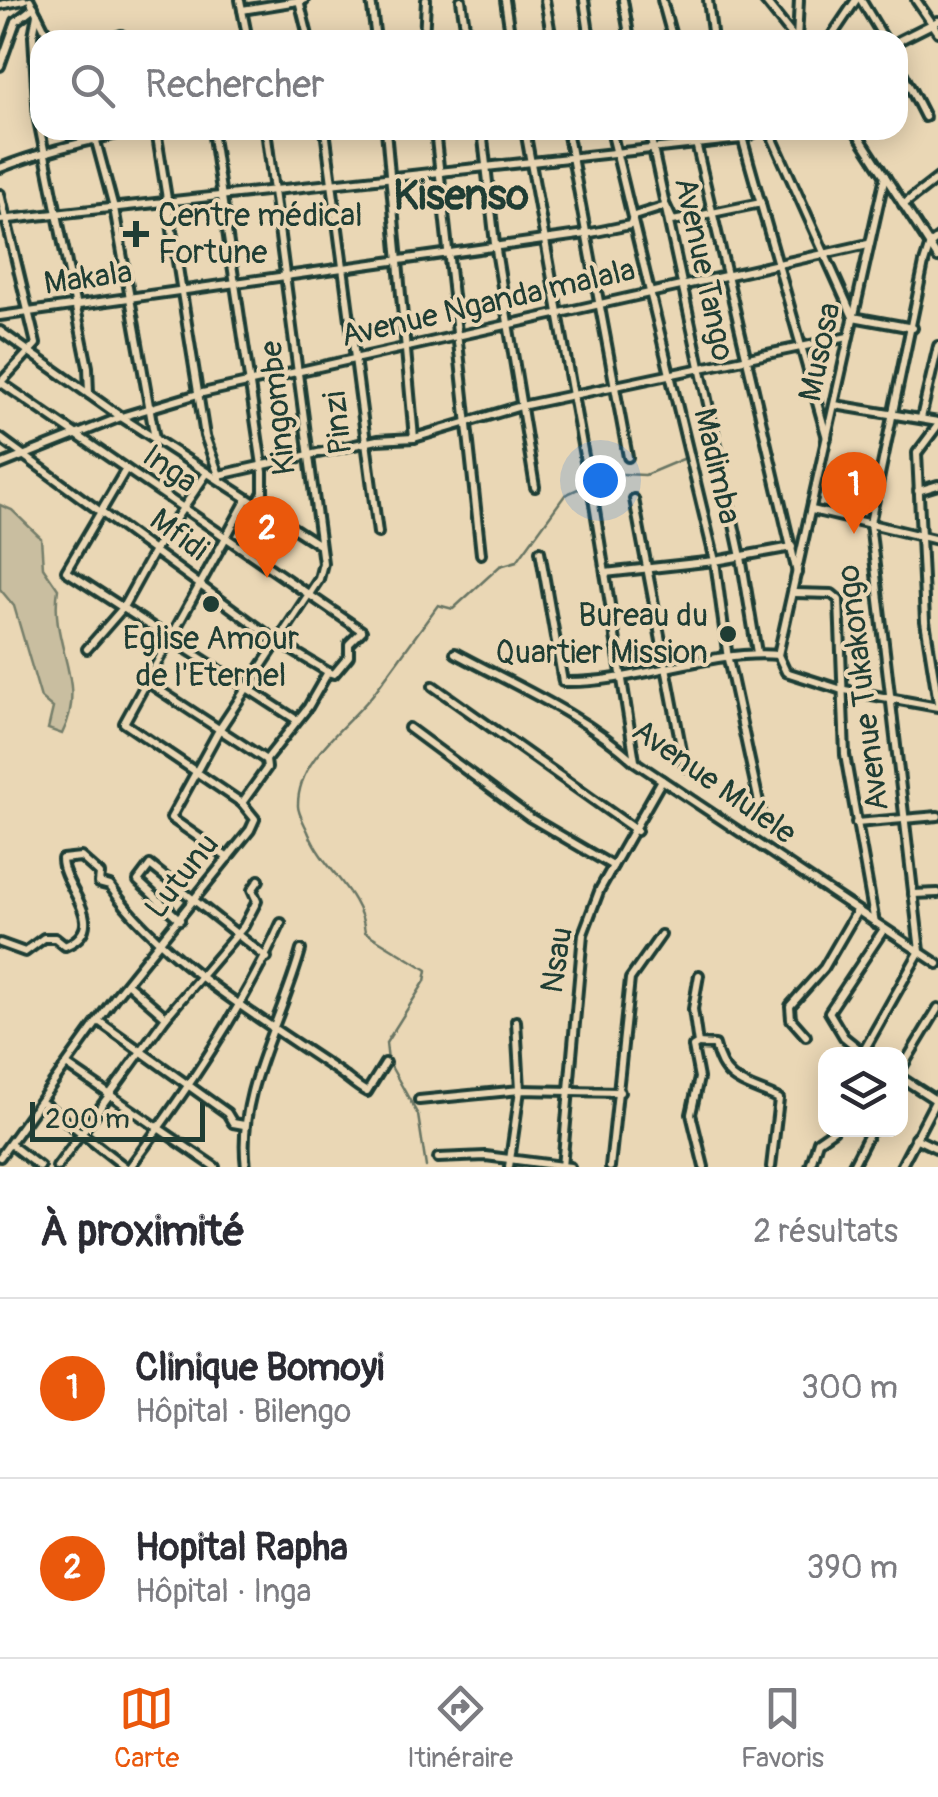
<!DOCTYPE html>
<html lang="fr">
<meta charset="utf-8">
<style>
:root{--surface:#fff;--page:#f7f7f7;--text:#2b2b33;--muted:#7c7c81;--line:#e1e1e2;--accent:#ea580c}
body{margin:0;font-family:Pangolin,sans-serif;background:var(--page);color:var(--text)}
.controls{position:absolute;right:30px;bottom:30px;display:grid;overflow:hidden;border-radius:20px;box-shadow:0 5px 25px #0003}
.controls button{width:90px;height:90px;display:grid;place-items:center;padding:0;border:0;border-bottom:2px solid var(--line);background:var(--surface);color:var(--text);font:50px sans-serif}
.scale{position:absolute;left:30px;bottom:25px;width:175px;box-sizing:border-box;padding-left:10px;border:5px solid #1f3d34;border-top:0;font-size:28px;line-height:35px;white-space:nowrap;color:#1f3d34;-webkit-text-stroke:8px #ead7b5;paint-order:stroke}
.you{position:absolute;left:600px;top:480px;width:35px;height:35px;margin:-25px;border:8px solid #fff;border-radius:50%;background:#1a73e8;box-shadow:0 0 0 15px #1a73e833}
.badge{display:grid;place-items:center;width:65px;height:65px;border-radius:50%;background:var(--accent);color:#fff;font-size:32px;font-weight:700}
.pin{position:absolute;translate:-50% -82px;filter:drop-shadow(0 2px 5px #0008)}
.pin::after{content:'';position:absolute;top:52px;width:35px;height:30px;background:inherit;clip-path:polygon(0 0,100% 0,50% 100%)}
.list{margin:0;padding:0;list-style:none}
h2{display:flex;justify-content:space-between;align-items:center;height:130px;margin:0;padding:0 40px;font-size:42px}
h2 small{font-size:32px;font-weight:400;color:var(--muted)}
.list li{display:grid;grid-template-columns:65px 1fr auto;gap:30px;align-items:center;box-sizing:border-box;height:180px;padding:0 40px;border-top:2px solid var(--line)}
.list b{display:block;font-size:38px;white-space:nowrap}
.list p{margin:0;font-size:32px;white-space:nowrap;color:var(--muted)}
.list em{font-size:32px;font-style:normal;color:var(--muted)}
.icon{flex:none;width:55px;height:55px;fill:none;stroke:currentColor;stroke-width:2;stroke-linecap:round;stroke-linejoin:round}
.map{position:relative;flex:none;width:938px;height:1167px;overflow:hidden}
.search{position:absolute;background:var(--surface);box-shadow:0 5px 25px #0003;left:30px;right:30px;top:30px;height:110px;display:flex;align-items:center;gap:25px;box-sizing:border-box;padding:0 35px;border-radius:30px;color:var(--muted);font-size:38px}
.sheet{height:490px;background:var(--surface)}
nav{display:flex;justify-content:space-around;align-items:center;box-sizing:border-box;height:140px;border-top:2px solid var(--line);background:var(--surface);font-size:28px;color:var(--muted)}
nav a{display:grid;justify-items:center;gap:5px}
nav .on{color:var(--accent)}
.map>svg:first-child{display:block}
.green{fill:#c9bea0;stroke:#747e6a;stroke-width:2.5}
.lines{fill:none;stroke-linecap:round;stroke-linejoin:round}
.stream{stroke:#687563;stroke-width:2.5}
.street-casing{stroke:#1f3d34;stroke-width:14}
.street{stroke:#ead7b5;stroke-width:6}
.poi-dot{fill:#1f3d34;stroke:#ead7b5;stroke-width:4}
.labels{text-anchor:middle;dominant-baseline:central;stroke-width:8;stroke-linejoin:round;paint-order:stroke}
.poi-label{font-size:32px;fill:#1f3d34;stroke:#ead7b5;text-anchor:start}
.street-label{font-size:32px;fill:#1f3d34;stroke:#ead7b5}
.district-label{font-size:42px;font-weight:bold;fill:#1f3d34;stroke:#ead7b5}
</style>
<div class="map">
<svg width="938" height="1167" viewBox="0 0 938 1167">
<rect width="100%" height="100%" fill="#ead7b5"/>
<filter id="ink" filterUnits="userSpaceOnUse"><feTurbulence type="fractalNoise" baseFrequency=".01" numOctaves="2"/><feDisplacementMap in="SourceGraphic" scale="20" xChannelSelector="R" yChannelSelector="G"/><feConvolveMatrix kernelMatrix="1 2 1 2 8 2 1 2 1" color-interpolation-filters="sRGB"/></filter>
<g filter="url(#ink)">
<!-- green -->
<path class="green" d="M0 505 12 510 41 538 43 567 58 589C49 646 89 682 62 734L48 729 53 708 41 698 14 606 0 589Z"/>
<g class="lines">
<!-- stream -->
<path class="stream" d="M426 1167 418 1115 388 1061 386 1043 425 981 427 970 365 932C361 892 324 870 309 834 306 826 298 814 298 806 297 758 350 725 374 693 396 664 417 634 438 605L453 609 500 566 517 561 565 495 578 489 593 490 623 474 645 475 683 459"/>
<!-- street casing -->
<g class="street-casing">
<g id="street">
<polyline points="30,0 50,40"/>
<polyline points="240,0 248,40"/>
<polyline points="299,0 309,40"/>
<polyline points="371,0 376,40"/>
<polyline points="461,0 467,40"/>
<polyline points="505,0 511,40"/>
<polyline points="545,0 552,40"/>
<polyline points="584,0 590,40"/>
<polyline points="623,0 630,40"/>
<polyline points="662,0 673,40"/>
<polyline points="708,0 713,40"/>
<polyline points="764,0 796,40"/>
<polyline points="861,0 885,40"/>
<polyline points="916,0 938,32"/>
<polyline points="0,5 24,0"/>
<polyline points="242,10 304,0"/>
<polyline points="37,14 33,36 38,120 88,367 89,394"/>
<polyline points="107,40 121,35 128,40"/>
<polyline points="424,40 426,0"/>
<polyline points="797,40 799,0"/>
<polyline points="829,40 856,0"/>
<polyline points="898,41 938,21"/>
<polyline points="898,64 925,117"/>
<polyline points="0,66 16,21 34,7"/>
<polyline points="93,130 114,208 155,439"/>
<polyline points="156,130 205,436 220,478"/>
<polyline points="212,130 263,472 263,492 256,505"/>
<polyline points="325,130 378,533"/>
<polyline points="386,130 414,438"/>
<polyline points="435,130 481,554"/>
<polyline points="482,130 495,244 535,487"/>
<polyline points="525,130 586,467"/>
<polyline points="567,130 628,457"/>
<polyline points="611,130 715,561 728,659 762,816"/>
<polyline points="649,130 741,557 757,653"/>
<polyline points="693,130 797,573"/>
<polyline points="740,130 827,438"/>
<polyline points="769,130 853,317 913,328"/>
<polyline points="855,130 938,258"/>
<path d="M0 168C43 151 89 141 134 130"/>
<polyline points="0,194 36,344 0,383"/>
<polyline points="903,205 938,178"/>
<polyline points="0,220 742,139 760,130"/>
<polyline points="0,316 586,234 630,225 634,216 666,206 673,221 761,203"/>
<polyline points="0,331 121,417 318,544"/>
<polyline points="0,382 362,631 349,644 349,656 334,674 328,672 308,707 266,760 267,768 242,803 255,819 250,830 115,997 0,1157"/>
<polyline points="835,405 938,422"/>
<polyline points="921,418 938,346"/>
<polyline points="938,425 917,453 925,621 938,703"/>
<polyline points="0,438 275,640 328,672"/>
<polyline points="0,465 121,417 198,394 868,244"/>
<polyline points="126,469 66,571 295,719"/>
<polyline points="219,475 377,440 414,438 521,406 848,337"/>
<polyline points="918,491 938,485"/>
<polyline points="593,498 635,761"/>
<polyline points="634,499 685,767"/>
<polyline points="812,510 938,540"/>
<path d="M540 551 563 682C634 684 709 649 778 655"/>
<polyline points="605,573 715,561 792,547"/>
<polyline points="795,593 832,594 839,600 845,755 875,923"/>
<polyline points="87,649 122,609 155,549 207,473"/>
<path d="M455 653C518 687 582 714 635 762L938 964"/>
<polyline points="778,655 885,176"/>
<polyline points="778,655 786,672 839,689 938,707"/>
<polyline points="144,680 266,760"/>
<polyline points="433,686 637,831"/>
<polyline points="409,728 529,817 613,866"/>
<polyline points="242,803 124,723 247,499"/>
<polyline points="856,823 938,816"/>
<polyline points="228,858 171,818 219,730 319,579 323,563 266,130"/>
<polyline points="913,894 938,893"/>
<polyline points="180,920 138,881 150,865 267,958"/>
<path d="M0 943 25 952 44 938H55L65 946C112 926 62 888 62 859L81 857 100 874 99 883 110 886C160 959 264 1021 336 1070 347 1077 355 1086 367 1092L385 1063"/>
<polyline points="699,975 693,1009 698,1044 693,1047 699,1078 691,1114 704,1167"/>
<polyline points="128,984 166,1017"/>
<polyline points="100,1022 227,1113 233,1123 244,1125"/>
<polyline points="806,1036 791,1019 790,1006 824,968 857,911"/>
<path d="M698 1044 715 1045C724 1086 749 1084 779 1099L771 1167"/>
<polyline points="862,1054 920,951 870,523 924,263 930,244 938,238"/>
<polyline points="865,1054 844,1037 829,1012 884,929"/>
<polyline points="68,1066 215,1167"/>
<polyline points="900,1071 938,1008"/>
<polyline points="900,1077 937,1101"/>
<polyline points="419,1100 520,1090 620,1092"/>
<polyline points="43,1103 125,1167"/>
<polyline points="915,1138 938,1149"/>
<polyline points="10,1144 40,1167"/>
<polyline points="438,1158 486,1156 570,1167"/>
<polyline points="57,1167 166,1017 244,926 257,901 252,890 259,880"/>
<path d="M130 1167C187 1090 242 1010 281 923"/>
<path d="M246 1167C236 1093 282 1021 301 950"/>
<polyline points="509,1167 520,1090 516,1021"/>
<polyline points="562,1167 583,934 600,889 662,780"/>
<polyline points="610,1167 630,979 661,935"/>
<polyline points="810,1167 818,1141 834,1130"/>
<polyline points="852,1167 871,1130"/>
<polyline points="901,1167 938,1096"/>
</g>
</g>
<!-- street -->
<use href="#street" class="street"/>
</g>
</g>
<!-- markers -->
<g class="poi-dot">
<path d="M131 219h10v10h10v10h-10v10h-10v-10h-10v-10h10z"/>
<circle cx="211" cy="604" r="10"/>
<circle cx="728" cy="634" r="10"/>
</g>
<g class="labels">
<!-- poi labels -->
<g class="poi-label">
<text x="158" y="216">Centre médical<tspan x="158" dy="37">Fortune</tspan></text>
<text x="708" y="616" text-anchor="end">Bureau du<tspan x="708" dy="37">Quartier Mission</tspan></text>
<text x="211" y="639" text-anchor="middle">Eglise Amour<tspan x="211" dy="37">de l'Eternel</tspan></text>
</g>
<!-- street labels -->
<g class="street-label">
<text transform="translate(704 269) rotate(78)">Avenue Tango</text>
<text transform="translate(88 278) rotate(-8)">Makala</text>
<text transform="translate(488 303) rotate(-13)">Avenue Nganda malala</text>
<text transform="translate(820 352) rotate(-78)">Musosa</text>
<text transform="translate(278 408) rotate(-96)">Kingombe</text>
<text transform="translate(338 423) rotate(-96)">Pinzi</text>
<text transform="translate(717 466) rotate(77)">Madimba</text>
<text transform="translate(170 469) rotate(35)">Inga</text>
<text transform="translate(179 535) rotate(37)">Mfidi</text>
<text transform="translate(863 688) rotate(-97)">Avenue Tukakongo</text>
<text transform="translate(714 782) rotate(35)">Avenue Mulele</text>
<text transform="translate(182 876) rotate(-52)">Lutunu</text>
<text transform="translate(557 960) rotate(-81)">Nsau</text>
</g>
<!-- district labels -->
<g class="district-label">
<text x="461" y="196">Kisenso</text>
</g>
</g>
</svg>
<div class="controls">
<button><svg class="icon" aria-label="layers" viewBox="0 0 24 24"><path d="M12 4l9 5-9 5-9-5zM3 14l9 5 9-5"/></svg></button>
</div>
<div class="scale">200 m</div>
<div class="you"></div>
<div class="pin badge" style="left:854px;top:534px">1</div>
<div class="pin badge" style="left:267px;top:578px">2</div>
<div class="search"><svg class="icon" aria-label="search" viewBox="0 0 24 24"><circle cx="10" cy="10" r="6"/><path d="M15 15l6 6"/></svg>Rechercher</div>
</div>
<section class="sheet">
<h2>À proximité<small>2 résultats</small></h2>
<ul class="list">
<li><span class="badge">1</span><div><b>Clinique Bomoyi</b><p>Hôpital · Bilengo</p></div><em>300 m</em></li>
<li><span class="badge">2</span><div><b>Hopital Rapha</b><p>Hôpital · Inga</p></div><em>390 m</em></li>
</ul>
</section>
<nav>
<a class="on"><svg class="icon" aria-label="map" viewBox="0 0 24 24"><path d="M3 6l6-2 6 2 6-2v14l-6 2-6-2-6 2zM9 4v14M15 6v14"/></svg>Carte</a>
<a><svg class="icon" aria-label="directions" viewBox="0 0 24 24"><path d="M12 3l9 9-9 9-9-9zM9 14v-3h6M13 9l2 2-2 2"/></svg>Itinéraire</a>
<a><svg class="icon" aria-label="saved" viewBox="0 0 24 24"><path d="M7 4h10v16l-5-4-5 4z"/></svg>Favoris</a>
</nav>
